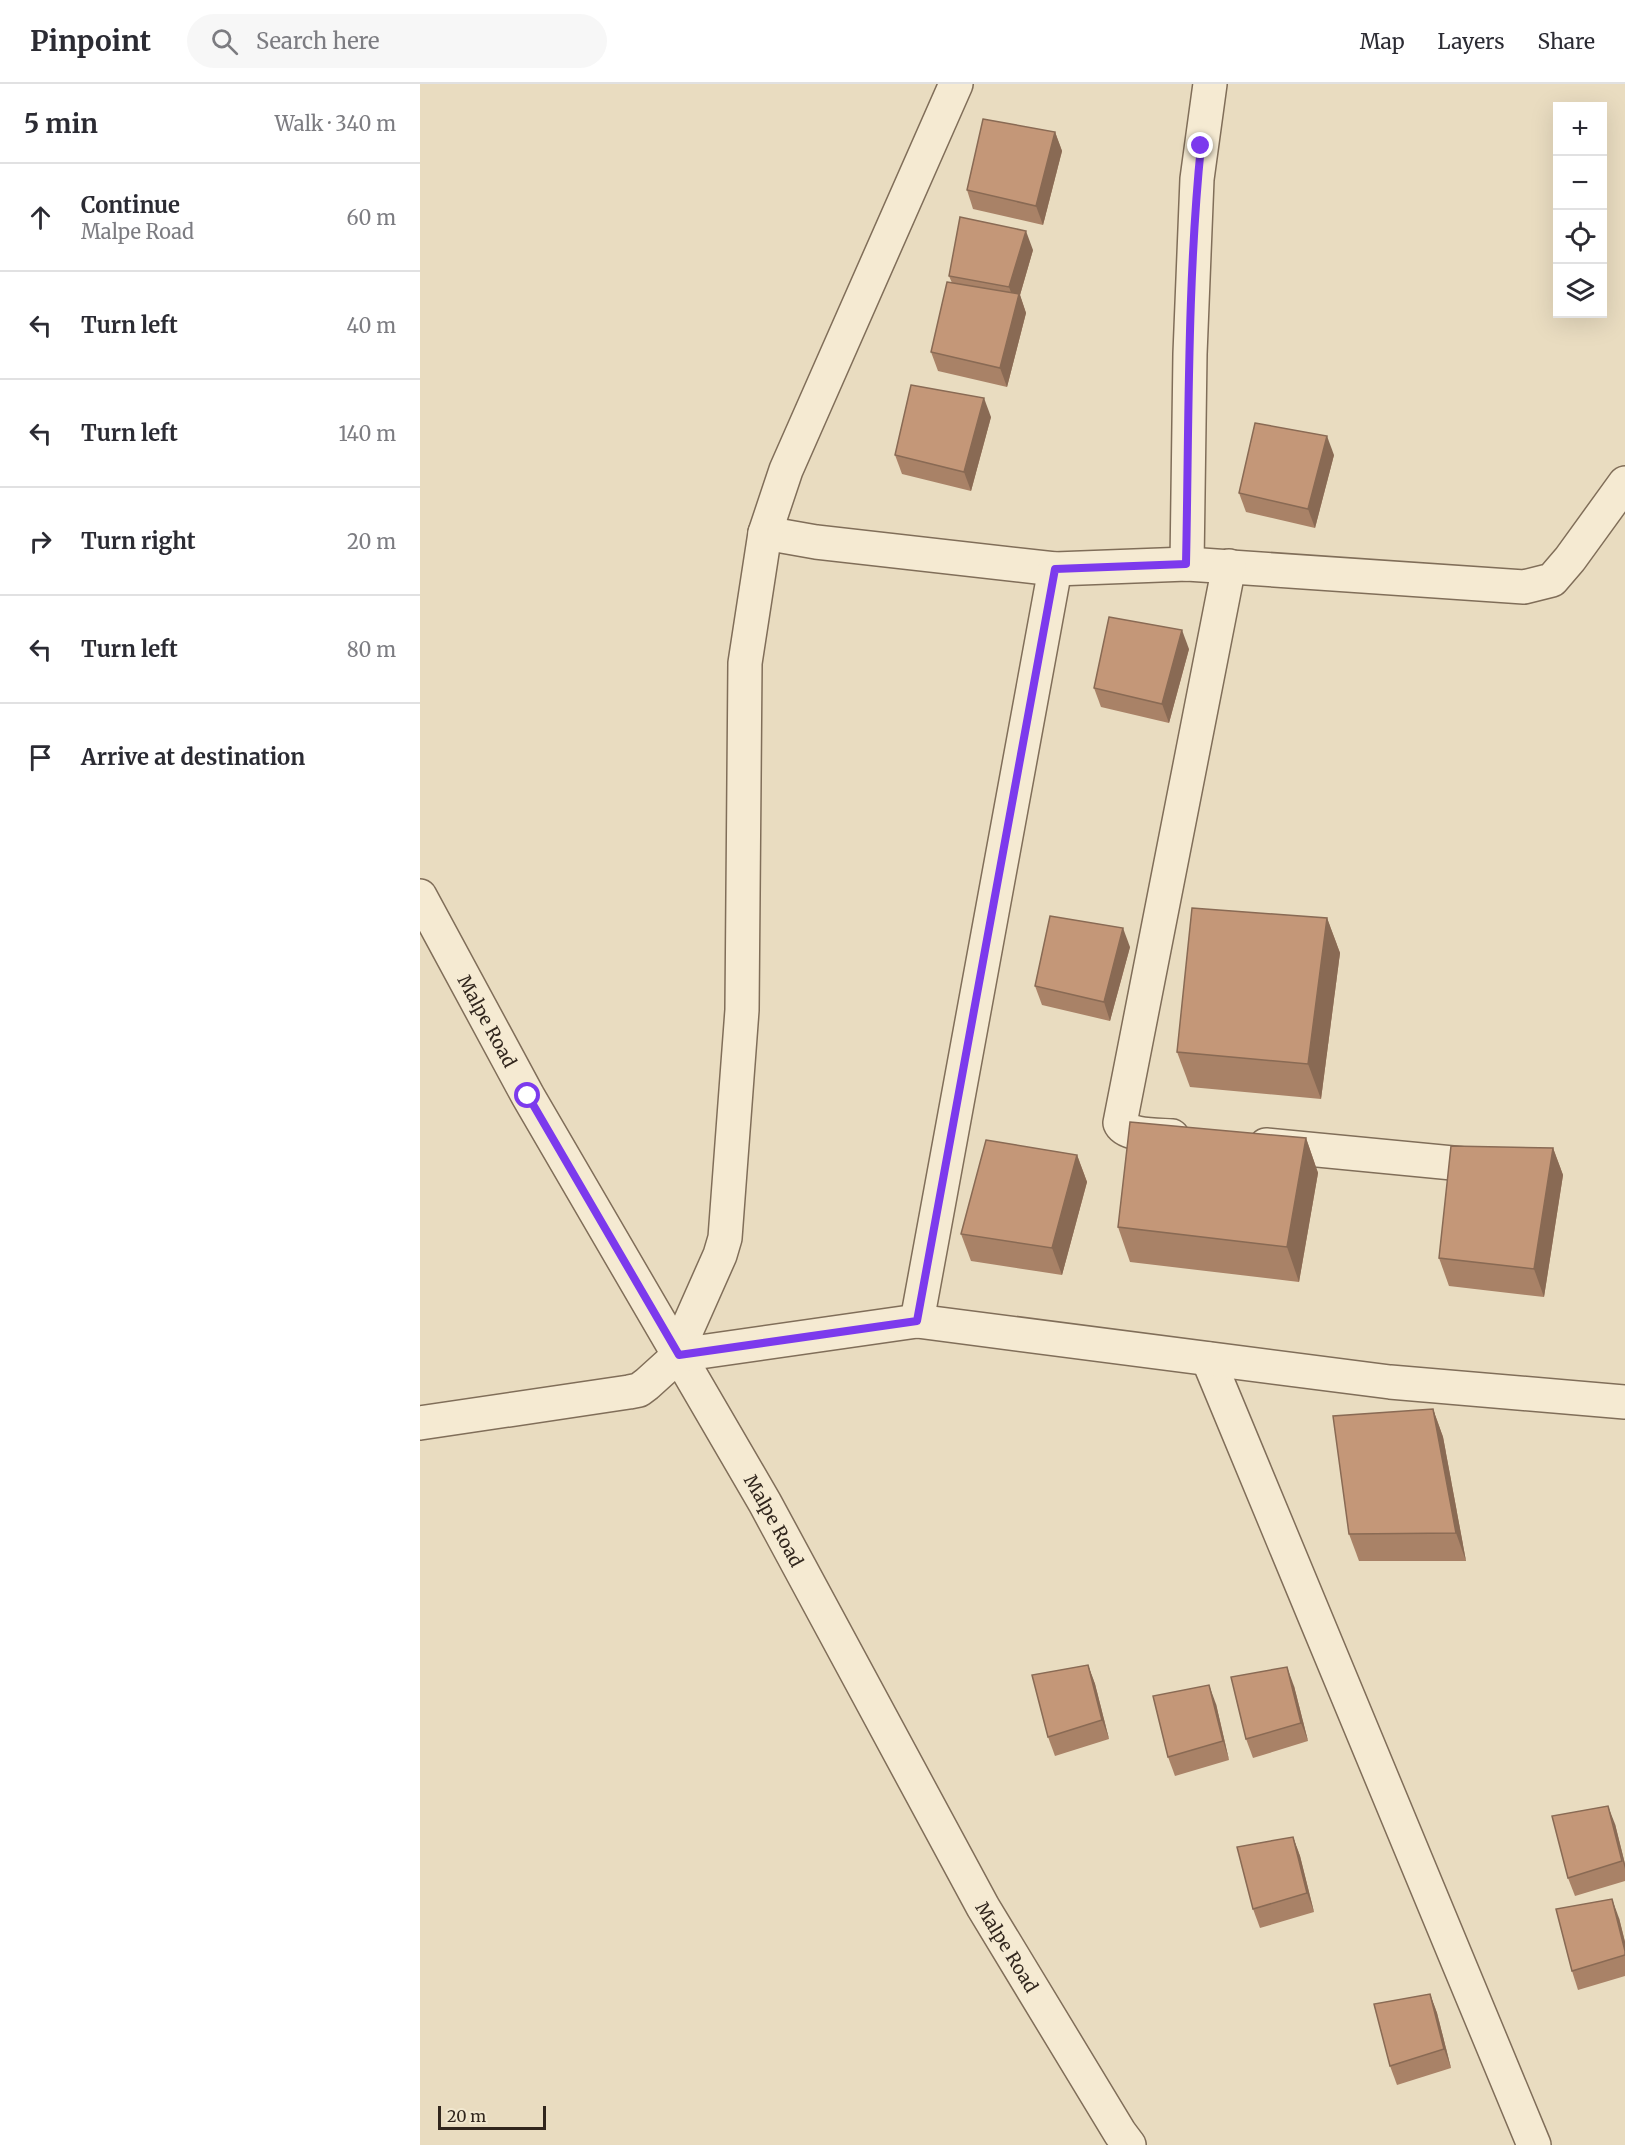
<!DOCTYPE html>
<meta charset="utf-8">
<style>
:root{--surface:#fff;--page:#f7f7f7;--text:#2b2b33;--muted:#7c7c81;--line:#e1e1e2}
body{margin:0;font-family:Merriweather,serif;background:var(--page);color:var(--text)}
.controls{position:absolute;right:18px;top:18px;display:grid;overflow:hidden;border-radius:0px;box-shadow:0 6px 24px #0002}
.controls button{width:54px;height:54px;display:grid;place-items:center;padding:0;border:0;border-bottom:2px solid var(--line);background:var(--surface);color:var(--text);font:30px sans-serif}
.scale{position:absolute;left:18px;bottom:15px;width:108px;box-sizing:border-box;padding-left:6px;border:3px solid #31261d;border-top:0;font-size:16px;line-height:21px;white-space:nowrap;color:#31261d;-webkit-text-stroke:4px #f1e7ce;paint-order:stroke}
.stop{position:absolute;width:18px;height:18px;margin:-14px;border:4px solid #7c3aed;border-radius:50%;background:#fff}
.stop.end{background:#7c3aed;border-color:#fff;box-shadow:0 2px 6px #0008}
.list{margin:0;padding:0;list-style:none}
h2{display:flex;justify-content:space-between;align-items:center;height:78px;margin:0;padding:0 24px;font-size:26px}
h2 small{font-size:20px;font-weight:400;color:var(--muted)}
.list li{display:grid;grid-template-columns:39px 1fr auto;gap:18px;align-items:center;box-sizing:border-box;height:108px;padding:0 24px;border-top:2px solid var(--line)}
.list b{display:block;font-size:22px;white-space:nowrap}
.list p{margin:0;font-size:20px;white-space:nowrap;color:var(--muted)}
.list em{font-size:20px;font-style:normal;color:var(--muted)}
.icon{flex:none;width:33px;height:33px;fill:none;stroke:currentColor;stroke-width:2;stroke-linecap:round;stroke-linejoin:round}
.map{position:relative;flex:none;width:1205px;height:2061px;overflow:hidden}
header{display:flex;align-items:center;gap:36px;box-sizing:border-box;height:84px;padding:0 30px;background:var(--surface);border-bottom:2px solid var(--line)}
header strong{font-size:28px}
nav{display:flex;gap:33px;margin-inline-start:auto;font-size:21px}
.search{width:420px;height:54px;background:var(--page);display:flex;align-items:center;gap:15px;box-sizing:border-box;padding:0 21px;border-radius:33px;color:var(--muted);font-size:22px}
main{display:flex}
aside{flex:1;background:var(--surface)}
.map>svg:first-child{display:block}
.lines{fill:none;stroke-linecap:round;stroke-linejoin:round}
.minor-casing{stroke:#806e59;stroke-width:36}
.minor{stroke:#f5ead2;stroke-width:33}
.wall{fill:#a98267}
.shaded-wall{fill:#896a54}
.building{fill:#c49778;stroke:#896a54;stroke-width:1.5}
.route{stroke:#7c3aed;stroke-width:8}
.labels{text-anchor:middle;dominant-baseline:central;stroke-width:4.5;stroke-linejoin:round;paint-order:stroke}
.street-label{font-size:18px;fill:#31261d;stroke:#f1e7ce}
</style>
<header>
<strong>Pinpoint</strong>
<div class="search"><svg class="icon" aria-label="search" viewBox="0 0 24 24"><circle cx="10" cy="10" r="6"/><path d="M15 15l6 6"/></svg>Search here</div>
<nav><a>Map</a><a>Layers</a><a>Share</a></nav>
</header>
<main>
<aside>
<h2>5 min<small>Walk · 340 m</small></h2>
<ul class="list">
<li><svg class="icon" aria-label="ahead" viewBox="0 0 24 24"><path d="M12 20V5M6 11l6-6 6 6"/></svg><div><b>Continue</b><p>Malpe Road</p></div><em>60 m</em></li>
<li><svg class="icon" aria-label="left" viewBox="0 0 24 24"><path d="M17 20v-9H6M10 6l-5 5 5 5"/></svg><div><b>Turn left</b></div><em>40 m</em></li>
<li><svg class="icon" aria-label="left" viewBox="0 0 24 24"><path d="M17 20v-9H6M10 6l-5 5 5 5"/></svg><div><b>Turn left</b></div><em>140 m</em></li>
<li><svg class="icon" aria-label="right" viewBox="0 0 24 24"><path d="M7 20v-9h11M14 6l5 5-5 5"/></svg><div><b>Turn right</b></div><em>20 m</em></li>
<li><svg class="icon" aria-label="left" viewBox="0 0 24 24"><path d="M17 20v-9H6M10 6l-5 5 5 5"/></svg><div><b>Turn left</b></div><em>80 m</em></li>
<li><svg class="icon" aria-label="arrive" viewBox="0 0 24 24"><path d="M6 21V4h12l-3 4 3 4H6"/></svg><div><b>Arrive at destination</b></div></li>
</ul>
</aside>
<div class="map">
<svg width="1205" height="2061" viewBox="0 0 1205 2061">
<rect width="100%" height="100%" fill="#e9dcc0"/>
<g class="lines">
<!-- minor casing -->
<g class="minor-casing">
<g id="minor">
<polyline points="345,449 396,458 635,485 767,480 1104,503 1132,496 1150,475 1205,399"/>
<polyline points="767,480 770,270 777,95 790,0"/>
<path id="s1" d="M0 812 108 1012 345 1419 563 1823 700 2049 709 2061"/>
<path d="M752 1052C739 1051 705 1052 700 1039L809 482"/>
<polyline points="846,1061 1074,1083"/>
<polyline points="497,1237 635,485"/>
<polyline points="257,1268 300,1171 305,1154 322,926 325,579 345,449 366,386 536,0"/>
<polyline points="788,1275 1114,2061"/>
<polyline points="0,1339 209,1308 219,1306 227,1300 259,1271 497,1237 970,1298 1205,1318"/>
</g>
</g>
<!-- minor -->
<use href="#minor" class="minor"/>
</g>
<!-- wall -->
<g class="wall">
<polygon points="635,48 642,67 623,141 553,125 547,106"/>
<polygon points="613,166 600,211 606,229 587,303 518,287 511,268 532,199 529,192"/>
<polygon points="571,333 551,407 482,390 475,371"/>
<polygon points="914,371 895,444 826,428 819,409"/>
<polygon points="769,565 749,639 681,623 674,604"/>
<polygon points="907,834 920,869 901,1015 770,1003 757,968"/>
<polygon points="710,863 690,937 622,921 615,902"/>
<polygon points="886,1054 898,1089 879,1198 710,1178 698,1143"/>
<polygon points="1133,1064 1143,1091 1124,1213 1029,1202 1019,1174"/>
<polygon points="657,1071 667,1098 642,1191 551,1177 541,1150"/>
<polygon points="1013,1325 1023,1353 1046,1477 939,1477 929,1450"/>
<polygon points="668,1581 675,1600 689,1655 635,1672 628,1653"/>
<polygon points="874,1602 888,1657 833,1674 826,1655"/>
<polygon points="796,1620 809,1676 755,1692 748,1673"/>
<polygon points="1195,1740 1205,1780 1205,1797 1155,1812 1148,1794"/>
<polygon points="873,1753 880,1772 894,1828 840,1844 833,1825"/>
<polygon points="1199,1834 1205,1858 1205,1892 1158,1906 1152,1887"/>
<polygon points="1010,1910 1017,1929 1031,1984 977,2001 970,1982"/>
</g>
<!-- shaded-wall -->
<g class="shaded-wall">
<polygon points="635,48 642,67 623,141 616,122"/>
<polygon points="606,147 613,166 600,211 606,229 587,303 580,284 596,222 589,203"/>
<polygon points="564,314 571,333 551,407 544,388"/>
<polygon points="907,352 914,371 895,444 888,425"/>
<polygon points="762,546 769,565 749,639 742,620"/>
<polygon points="907,834 920,869 901,1015 888,980"/>
<polygon points="703,844 710,863 690,937 684,918"/>
<polygon points="886,1054 898,1089 879,1198 867,1163"/>
<polygon points="1133,1064 1143,1091 1124,1213 1114,1185"/>
<polygon points="657,1071 667,1098 642,1191 632,1164"/>
<polygon points="1013,1325 1023,1353 1046,1477 1036,1449"/>
<polygon points="668,1581 675,1600 689,1655 682,1636"/>
<polygon points="867,1583 874,1602 888,1657 881,1639"/>
<polygon points="789,1601 796,1620 809,1676 803,1657"/>
<polygon points="1188,1722 1195,1740 1205,1780 1205,1785"/>
<polygon points="873,1753 880,1772 894,1828 887,1809"/>
<polygon points="1192,1815 1199,1834 1205,1858 1205,1867"/>
<polygon points="1010,1910 1017,1929 1031,1984 1024,1965"/>
</g>
<!-- building -->
<g class="building">
<polygon points="563,35 635,48 616,122 547,106"/>
<polygon points="540,133 606,147 589,203 529,192"/>
<polygon points="527,198 599,210 580,284 511,268"/>
<polygon points="491,301 564,314 544,388 475,371"/>
<polygon points="835,339 907,352 888,425 819,409"/>
<polygon points="689,533 762,546 742,620 674,604"/>
<polygon points="772,824 907,834 888,980 757,968"/>
<polygon points="630,832 703,844 684,918 615,902"/>
<polygon points="710,1038 886,1054 867,1163 698,1143"/>
<polygon points="566,1056 657,1071 632,1164 541,1150"/>
<polygon points="1031,1062 1133,1064 1114,1185 1019,1174"/>
<polygon points="1013,1325 1036,1449 929,1450 913,1332"/>
<polygon points="668,1581 682,1636 628,1653 612,1591"/>
<polygon points="867,1583 881,1639 826,1655 811,1593"/>
<polygon points="789,1601 803,1657 748,1673 733,1612"/>
<polygon points="1188,1722 1202,1777 1148,1794 1132,1732"/>
<polygon points="873,1753 887,1809 833,1825 817,1763"/>
<polygon points="1192,1815 1205,1867 1205,1871 1152,1887 1136,1825"/>
<polygon points="1010,1910 1024,1965 970,1982 954,1920"/>
</g>
<g class="lines">
<!-- route -->
<path class="route" d="M108 1012 259 1271 497 1237 635 485 766 480C769 341 767 200 781 62"/>
</g>
<g class="labels">
<!-- street labels -->
<g class="street-label">
<text stroke="none"><textPath href="#s1" startOffset="142">Malpe Road</textPath></text>
<text stroke="none"><textPath href="#s1" startOffset="718">Malpe Road</textPath></text>
<text stroke="none"><textPath href="#s1" startOffset="1204">Malpe Road</textPath></text>
</g>
</g>
</svg>
<div class="controls">
<button>+</button>
<button>−</button>
<button><svg class="icon" aria-label="locate" viewBox="0 0 24 24"><circle cx="12" cy="12" r="6"/><path d="M12 2v4M12 18v4M2 12h4M18 12h4"/></svg></button>
<button><svg class="icon" aria-label="layers" viewBox="0 0 24 24"><path d="M12 4l9 5-9 5-9-5zM3 14l9 5 9-5"/></svg></button>
</div>
<div class="scale">20 m</div>
<div class="stop" style="left:108px;top:1012px"></div>
<div class="stop end" style="left:781px;top:62px"></div>
</div>
</main>
